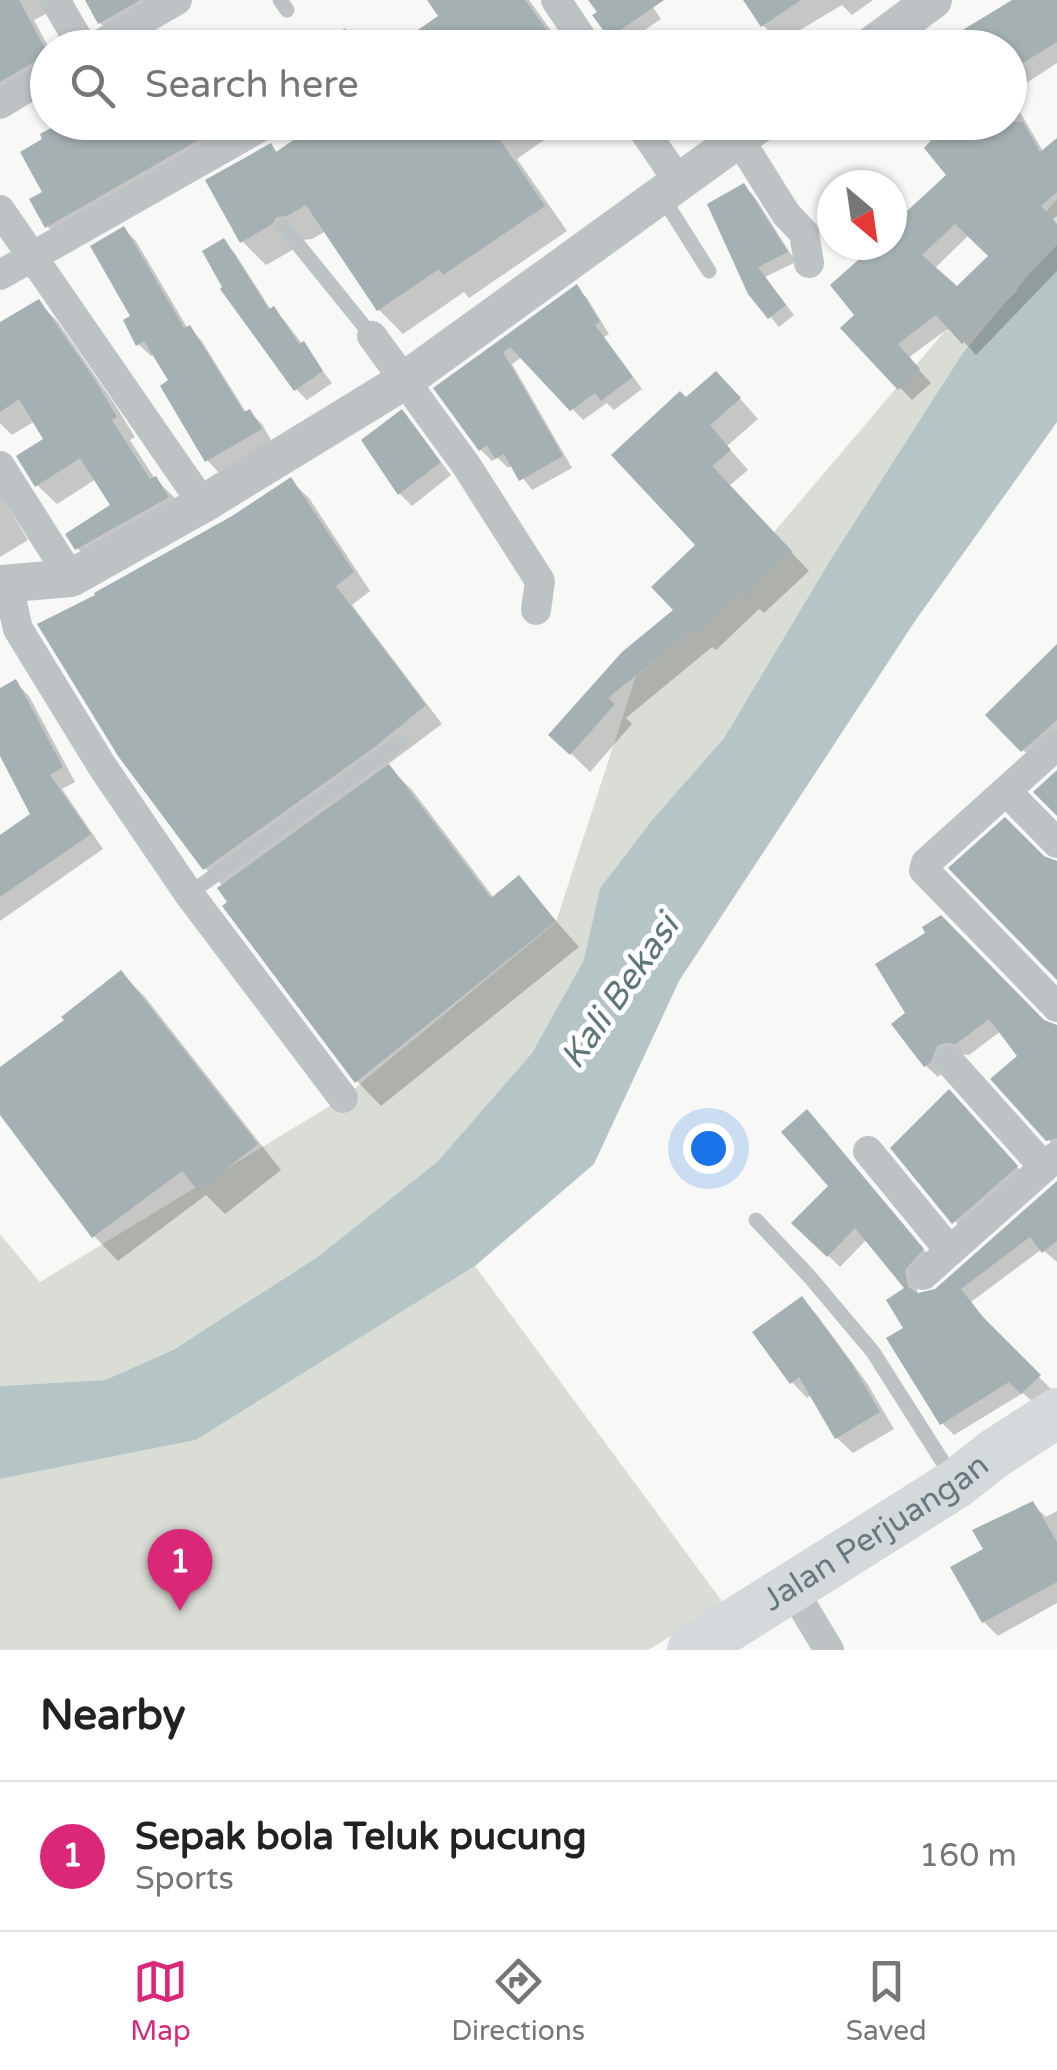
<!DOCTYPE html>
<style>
:root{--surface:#fff;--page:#f6f6f6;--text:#222;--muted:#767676;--line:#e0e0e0;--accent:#db2777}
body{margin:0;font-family:"Varela Round",sans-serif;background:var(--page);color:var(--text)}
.compass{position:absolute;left:817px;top:170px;width:90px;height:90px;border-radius:50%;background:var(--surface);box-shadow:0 2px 8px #0004;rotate:151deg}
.you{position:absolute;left:708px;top:1148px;width:35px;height:35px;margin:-25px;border:8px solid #fff;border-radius:50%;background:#1a73e8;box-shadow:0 0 0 15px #1a73e833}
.badge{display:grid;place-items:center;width:65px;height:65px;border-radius:50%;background:var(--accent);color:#fff;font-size:32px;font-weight:700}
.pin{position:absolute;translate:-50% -82px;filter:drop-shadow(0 2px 5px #0008)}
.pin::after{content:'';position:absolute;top:52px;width:35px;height:30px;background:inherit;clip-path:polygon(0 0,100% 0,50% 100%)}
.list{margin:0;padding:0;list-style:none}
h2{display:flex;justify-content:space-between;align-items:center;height:130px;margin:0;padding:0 40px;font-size:42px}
h2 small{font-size:32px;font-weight:400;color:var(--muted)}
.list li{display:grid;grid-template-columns:65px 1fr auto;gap:30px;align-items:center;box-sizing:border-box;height:150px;padding:0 40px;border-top:2px solid var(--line)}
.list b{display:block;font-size:38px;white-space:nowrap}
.list p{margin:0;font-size:32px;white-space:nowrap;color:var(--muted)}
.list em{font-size:32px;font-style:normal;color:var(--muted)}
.icon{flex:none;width:55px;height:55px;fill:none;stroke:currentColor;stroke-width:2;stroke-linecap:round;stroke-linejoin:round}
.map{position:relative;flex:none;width:1057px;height:1650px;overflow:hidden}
.search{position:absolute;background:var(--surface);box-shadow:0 2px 8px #0004;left:30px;right:30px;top:30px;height:110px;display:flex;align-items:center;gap:25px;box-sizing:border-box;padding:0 35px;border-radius:55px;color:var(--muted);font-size:38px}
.sheet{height:280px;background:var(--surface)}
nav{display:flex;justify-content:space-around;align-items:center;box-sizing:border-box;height:140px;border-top:2px solid var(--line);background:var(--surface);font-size:28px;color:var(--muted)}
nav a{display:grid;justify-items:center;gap:5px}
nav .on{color:var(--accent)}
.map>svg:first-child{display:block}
.green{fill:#d9ddd6}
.water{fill:#b5c4c5}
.shadow{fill:#0003;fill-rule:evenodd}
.building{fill:#a5b0b3;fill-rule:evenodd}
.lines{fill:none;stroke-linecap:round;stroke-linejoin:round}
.service{stroke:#bdc3c5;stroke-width:15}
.minor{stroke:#bdc3c5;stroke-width:30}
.tertiary{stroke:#bdc3c5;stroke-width:38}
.primary{stroke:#d4d9db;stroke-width:50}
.labels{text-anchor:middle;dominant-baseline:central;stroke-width:10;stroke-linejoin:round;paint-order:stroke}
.street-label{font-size:32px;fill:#66797f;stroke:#fff}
.water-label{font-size:35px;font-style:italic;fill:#607779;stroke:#fff}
</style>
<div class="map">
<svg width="1057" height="1650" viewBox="0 0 1057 1650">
<rect width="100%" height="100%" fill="#f8f8f6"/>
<!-- green -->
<g class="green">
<polygon points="1057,199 1057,240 962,354 831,559 724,738 653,819 600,888 585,960 532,1053 437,1162 316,1258 173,1350 105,1380 0,1386 0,1234 40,1282 343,1098 556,922 636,676 689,632"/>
<polygon points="475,1266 724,1604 648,1650 0,1650 0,1479 196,1440"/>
</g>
<!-- water -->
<polygon class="water" points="1057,240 1057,422 915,621 679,981 594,1164 475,1266 196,1440 0,1479 0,1386 105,1380 173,1350 316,1258 437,1162 532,1053 584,960 600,888 653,819 724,738 831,559 962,354"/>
<!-- shadow -->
<g class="shadow">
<polygon points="0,0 59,0 52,11 34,20 49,48 48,77 0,98"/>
<polygon points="88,0 179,0 114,37 100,23"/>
<polygon points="430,0 529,0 564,48 396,48 442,16"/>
<polygon points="591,0 648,0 661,19 621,46 610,36 601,12"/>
<polygon points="746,0 873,0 852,15 842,5 780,42 763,25"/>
<polygon points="1017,0 1057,0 1057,63 1010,94 1010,48"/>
<polygon points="345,28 365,48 317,48"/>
<polygon points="203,30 217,48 171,48"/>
<path d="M1010 95 1044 153H1057V216L1052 220 1057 225V271L976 355 950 327 908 358 931 383 912 400 843 328 857 315 876 245H892V230L1010 122ZM969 235 992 257 957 290 934 269Z"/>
<polygon points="87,122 256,122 57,236 47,226 46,193"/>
<polygon points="323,122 558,122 561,128 517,159 567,231 469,298 464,292 403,334 379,310 326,231 312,239 301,240 296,248 266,265 242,241 270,146 278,153"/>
<polygon points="744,186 754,196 796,262 765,277 794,315 779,327 750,293"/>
<polygon points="124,229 136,241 188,329 201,340 247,414 250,412 262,424 272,442 219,473 207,460 172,381 155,354 151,356 138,344"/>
<polygon points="223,241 234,252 271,310 284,320 332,383 307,400 296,389"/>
<polygon points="576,287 587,298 609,334 604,337 642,389 614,410 607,403 583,420 522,357 512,364 572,468 532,490 513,465 508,468 497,457 492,461 481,450 436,388"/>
<polygon points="38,302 58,322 114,403 135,437 130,440 155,479 175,498 97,568 77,548 113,506 96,479 57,504 37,485 47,440 35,421 12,435 0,423 0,324"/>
<polygon points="735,393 758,419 727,446 748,470 729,486 809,571 764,613 759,609 716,650 712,647 626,718 632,724 590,772 552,735 677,610 699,545 686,400"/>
<polygon points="402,412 451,475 412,506 400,494 364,441"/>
<polygon points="290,480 309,498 370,591 352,605 442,724 387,765 413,791 494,898 519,879 579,947 381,1106 357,1081 225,907 231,903 223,886 205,868 99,596 234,518"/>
<polygon points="0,493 28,540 0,557"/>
<polygon points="1057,664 1057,744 1035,762 988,715"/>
<polygon points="15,682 29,696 75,782 62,789 103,849 0,921 0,838 34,815 0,751 0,691"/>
<polygon points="878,965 1057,1028 1057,1149 1048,1139 1020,1057 1001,1031 969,1055 959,1054 938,1077 926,1066 908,1014"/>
<polygon points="121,973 145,997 281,1170 225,1214 206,1195 118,1261 94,1236 0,1111 0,1070 67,1021"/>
<polygon points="961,1104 1028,1179 966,1234 893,1148"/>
<polygon points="819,1124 934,1262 916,1283 918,1295 937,1291 1057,1182 1057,1262 1042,1249 971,1302 994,1332 1051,1389 1035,1404 1023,1393 954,1435 942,1423 907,1328 908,1289 867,1239 840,1267 795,1223 832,1186"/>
<polygon points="802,1299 817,1315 867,1383 894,1429 853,1453 837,1438 812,1394 807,1398 792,1382"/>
<polygon points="1033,1504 1046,1517 1057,1511 1057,1603 998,1636 984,1622 986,1550"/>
</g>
<!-- building -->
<g class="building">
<polygon points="0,0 19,0 48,54 0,82"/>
<polygon points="85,0 140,0 98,24"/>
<polygon points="427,0 525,0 560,48 392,48 438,16"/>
<polygon points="588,0 664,0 609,38 592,15 597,12"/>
<polygon points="743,0 801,0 761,27"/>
<polygon points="1012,0 1057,0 1057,42 1010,71 1010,48 933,48"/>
<polygon points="62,122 230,122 45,228 29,199 42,192 20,152 42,139 40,134"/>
<polygon points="319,122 488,122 545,206 443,275 439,269 377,311 306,205 287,216 277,217 272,224 240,243 205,180 271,143 276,152"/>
<path d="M948 122H1023L1040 152 1057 138V192L1041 206 1057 224V245L1016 288 1018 290 962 344 936 315 898 344 920 369 898 390 840 328 854 315 830 285 875 245H892V229L908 214 906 212 946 175 924 148ZM955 224 988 256 957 286 922 255Z"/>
<polygon points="744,183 788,252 758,267 786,305 768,319 748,294 707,204"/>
<polygon points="124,226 184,328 190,325 244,412 250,409 262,429 205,462 160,386 168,380 144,341 136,346 123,320 130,316 90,246"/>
<polygon points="224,238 269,309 274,306 299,344 304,341 323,371 294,391 220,289 222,287 202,251"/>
<polygon points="577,284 600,322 595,325 633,377 601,401 595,393 570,411 510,347 503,352 563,456 519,481 504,454 495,459 487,445 479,451 433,388"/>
<polygon points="39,299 95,380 117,417 112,420 150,479 156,476 169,497 75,550 65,534 110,505 80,458 35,487 16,456 43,439 19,399 0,412 0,322"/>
<polygon points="716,371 741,398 710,425 731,450 712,466 792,551 743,596 739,592 695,633 692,630 608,698 615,704 570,755 548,735 622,652 673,610 651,587 695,545 611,455 680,391 686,397"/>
<polygon points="402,409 441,462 398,495 361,440"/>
<polygon points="291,477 354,572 336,586 426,705 376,746 203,870 118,756 37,624 95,595 94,593 232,516"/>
<polygon points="1057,644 1057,720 1021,752 985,715"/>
<polygon points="16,679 63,767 50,775 91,834 0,897 0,835 30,814 0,756 0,688"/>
<polygon points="389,764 491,898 519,875 556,921 355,1083 222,906 227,902 217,888"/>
<polygon points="1057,770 1057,816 1033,792"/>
<polygon points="1005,817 1044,856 1057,861 1057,980 948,868"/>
<polygon points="941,915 1044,1020 1057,1025 1057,1138 1046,1141 990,1079 1017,1056 989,1019 956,1044 946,1043 937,1046 931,1062 924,1067 891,1024 905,1013 875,964 925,933 922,927"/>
<polygon points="121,970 258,1144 198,1191 182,1171 92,1238 0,1115 0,1067 64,1020 61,1017"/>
<polygon points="949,1089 1018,1166 952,1224 890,1148"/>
<polygon points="807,1109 924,1249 905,1270 908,1287 918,1293 935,1289 1057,1181 1057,1241 1042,1253 1030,1237 961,1289 983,1317 1041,1375 1021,1394 1009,1382 940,1425 886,1338 903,1328 886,1300 904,1288 855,1228 827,1257 791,1223 828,1186 781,1132"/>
<polygon points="802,1296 852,1364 880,1412 835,1439 799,1377 790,1384 752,1332"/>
<polygon points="1033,1501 1057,1542 1057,1582 982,1623 950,1567 983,1549 972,1530"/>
</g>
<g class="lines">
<!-- service -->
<g class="service">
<polyline points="280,0 287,10"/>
<polyline points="661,195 709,271"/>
<polyline points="283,226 372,336"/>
<polyline points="189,894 400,742"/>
<polyline points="756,1220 809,1276 873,1352 953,1478"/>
</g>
<!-- minor -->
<g class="minor">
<polyline points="55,0 83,48"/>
<polyline points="556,0 588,48"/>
<polyline points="94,48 177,0"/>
<polyline points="0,104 48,75"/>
<polyline points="638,122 679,182"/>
<polyline points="739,139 786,214 804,233 809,263"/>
<polyline points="0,210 203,504"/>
<polyline points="0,275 269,122"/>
<polyline points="372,336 466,465 540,581 536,610"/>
<polyline points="0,466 71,578"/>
<polyline points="8,585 18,629 102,766 189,894 343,1098"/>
<polyline points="1057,745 926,863 924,870 1057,1007"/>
<polyline points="1006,791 1057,843"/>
<polyline points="949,1061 1044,1167"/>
<polyline points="868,1151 950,1251"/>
<polyline points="923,1275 1057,1156"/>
<polyline points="791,1587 829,1650"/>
</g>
<!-- tertiary -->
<g class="tertiary">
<polyline points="868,48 933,0"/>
<polyline points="0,584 71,578 203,504 404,381 762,122"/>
</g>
<!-- primary -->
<path class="primary" id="s1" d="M692 1650 957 1483 995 1453 1057 1413"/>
</g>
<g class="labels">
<!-- street labels -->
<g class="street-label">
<text stroke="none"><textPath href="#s1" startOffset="218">Jalan Perjuangan</textPath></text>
</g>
<!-- water labels -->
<g class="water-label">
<text transform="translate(620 992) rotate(-55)">Kali Bekasi</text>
</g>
</g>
</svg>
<svg class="compass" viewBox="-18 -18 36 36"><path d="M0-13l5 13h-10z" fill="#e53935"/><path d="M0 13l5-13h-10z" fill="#767676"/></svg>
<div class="you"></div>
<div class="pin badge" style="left:180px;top:1611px">1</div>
<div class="search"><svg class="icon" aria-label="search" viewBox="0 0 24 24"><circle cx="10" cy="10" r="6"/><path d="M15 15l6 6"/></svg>Search here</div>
</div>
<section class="sheet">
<h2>Nearby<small></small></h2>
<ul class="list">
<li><span class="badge">1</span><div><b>Sepak bola Teluk pucung</b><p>Sports</p></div><em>160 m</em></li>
</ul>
</section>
<nav>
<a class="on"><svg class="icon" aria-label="map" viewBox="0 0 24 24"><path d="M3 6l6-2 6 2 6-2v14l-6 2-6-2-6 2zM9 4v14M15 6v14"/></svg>Map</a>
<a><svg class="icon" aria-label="directions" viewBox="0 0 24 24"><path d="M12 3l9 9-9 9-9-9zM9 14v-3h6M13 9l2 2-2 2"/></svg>Directions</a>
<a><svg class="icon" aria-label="saved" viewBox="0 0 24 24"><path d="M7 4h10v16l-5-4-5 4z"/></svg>Saved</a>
</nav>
